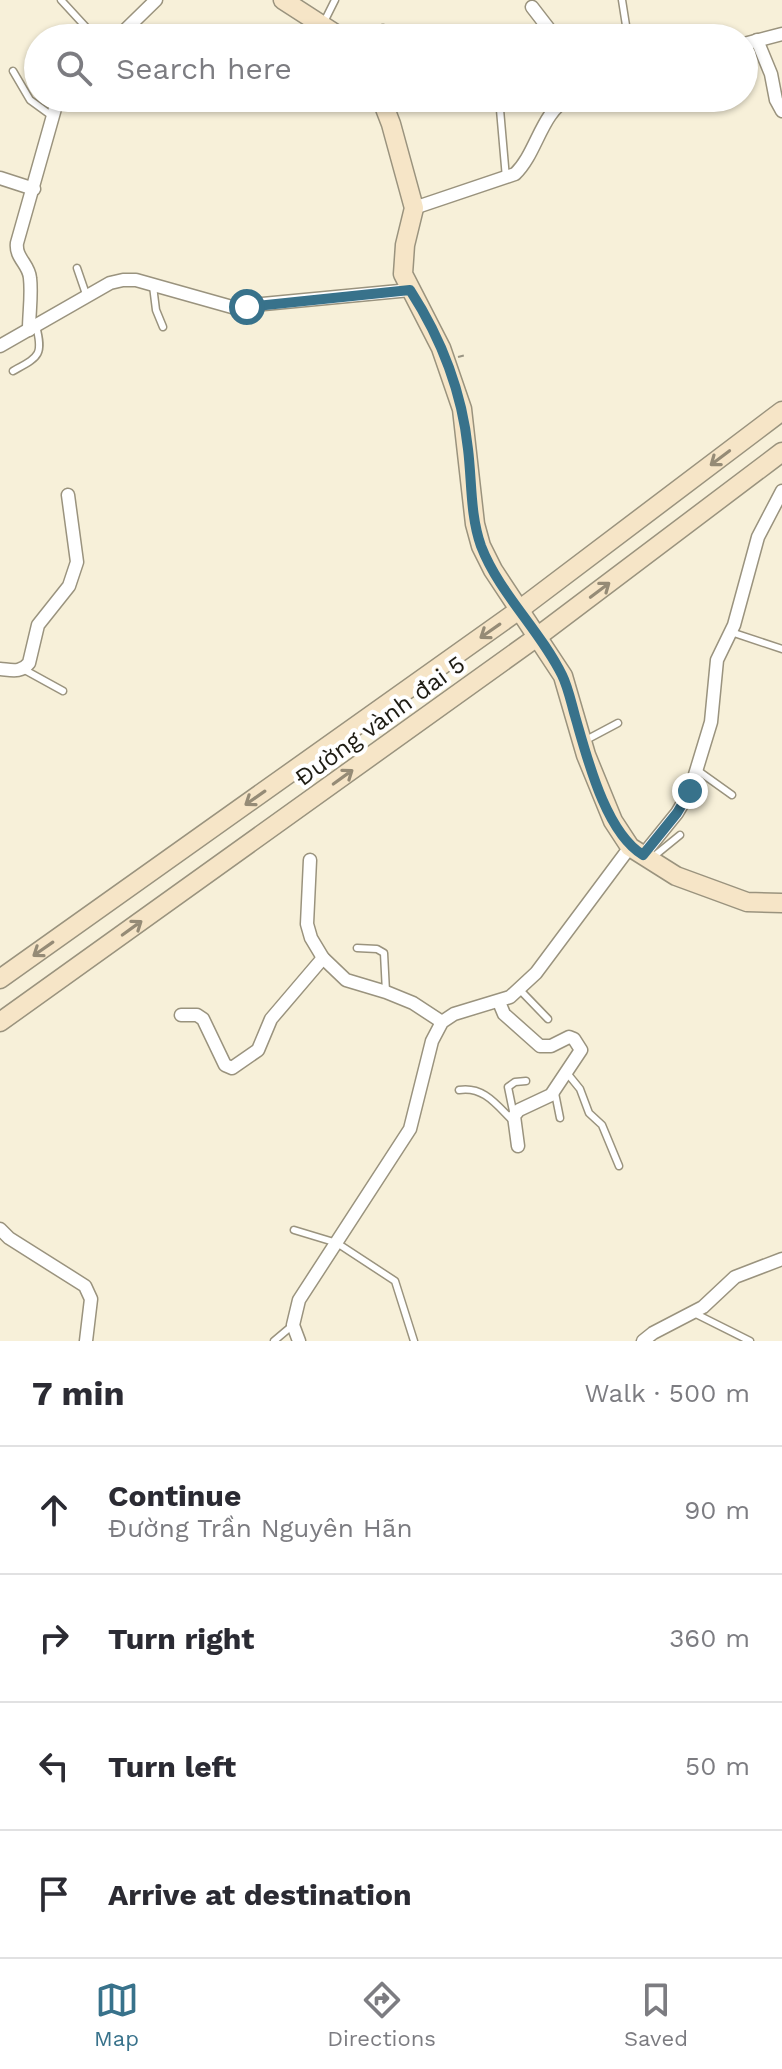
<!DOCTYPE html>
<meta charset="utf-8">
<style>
:root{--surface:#fff;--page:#f2f2f3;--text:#2b2b33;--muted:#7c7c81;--line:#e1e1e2;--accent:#38728b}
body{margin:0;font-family:"Work Sans",sans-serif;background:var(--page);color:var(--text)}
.stop{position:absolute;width:24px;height:24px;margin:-18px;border:6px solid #38728b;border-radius:50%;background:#fff}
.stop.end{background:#38728b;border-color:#fff;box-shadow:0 2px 8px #0008}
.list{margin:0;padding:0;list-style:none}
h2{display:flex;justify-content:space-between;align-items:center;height:104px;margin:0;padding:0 32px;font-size:34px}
h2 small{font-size:26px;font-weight:400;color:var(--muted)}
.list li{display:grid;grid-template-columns:52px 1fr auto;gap:24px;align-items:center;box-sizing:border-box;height:128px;padding:0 32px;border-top:2px solid var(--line)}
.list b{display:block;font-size:30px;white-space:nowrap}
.list p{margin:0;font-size:26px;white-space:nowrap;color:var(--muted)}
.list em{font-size:26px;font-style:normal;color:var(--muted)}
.icon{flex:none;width:44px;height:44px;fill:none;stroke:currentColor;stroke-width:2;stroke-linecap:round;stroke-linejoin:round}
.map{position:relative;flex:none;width:782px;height:1341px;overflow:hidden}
.search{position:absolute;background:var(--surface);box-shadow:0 2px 6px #0004;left:24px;right:24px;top:24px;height:88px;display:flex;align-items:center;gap:20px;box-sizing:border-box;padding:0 28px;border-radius:44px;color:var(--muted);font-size:30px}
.sheet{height:616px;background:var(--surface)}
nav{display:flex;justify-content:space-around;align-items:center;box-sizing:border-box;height:112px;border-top:2px solid var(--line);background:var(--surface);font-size:22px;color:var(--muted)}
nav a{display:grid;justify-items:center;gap:4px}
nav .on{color:var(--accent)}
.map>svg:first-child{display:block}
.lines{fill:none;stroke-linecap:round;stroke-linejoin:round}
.lane-casing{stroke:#9a937e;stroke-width:9}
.street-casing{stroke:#9a937e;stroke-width:15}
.secondary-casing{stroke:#9a937e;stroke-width:21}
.path{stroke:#9a9584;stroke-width:2;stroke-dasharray:6 4;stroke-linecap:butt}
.lane{stroke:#fff;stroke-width:6}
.street{stroke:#fff;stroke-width:12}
.secondary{stroke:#f6e5c7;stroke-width:18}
.oneway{stroke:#958b76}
.route{stroke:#38728b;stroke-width:10}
.labels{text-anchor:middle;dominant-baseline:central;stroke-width:8;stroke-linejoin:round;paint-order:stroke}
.street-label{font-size:24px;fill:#1e1c13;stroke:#fff}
</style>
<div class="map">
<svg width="782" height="1341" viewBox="0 0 782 1341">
<rect width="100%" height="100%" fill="#f7f0d9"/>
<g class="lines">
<!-- lane casing -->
<g class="lane-casing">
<g id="lane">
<polyline points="61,0 96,38"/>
<polyline points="622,0 628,38"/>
<polyline points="323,24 335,0"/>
<polyline points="372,38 376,31 383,28 394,36"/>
<polyline points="13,71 30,100 52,116"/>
<polyline points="499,98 506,178"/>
<polyline points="610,98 611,103"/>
<polyline points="77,268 87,297"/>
<polyline points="153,286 156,310 163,327"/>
<path d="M13 371C38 357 44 356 36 326"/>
<polyline points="731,632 782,649"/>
<polyline points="23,669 63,691"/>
<polyline points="586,740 618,723"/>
<polyline points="697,770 732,795"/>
<polyline points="653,857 680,835"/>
<polyline points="357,948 377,949 384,953 386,992"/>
<polyline points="520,990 548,1019"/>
<polyline points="567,1073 580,1089 589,1113 602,1125 619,1166"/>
<path d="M459 1090C483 1086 496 1104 512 1120"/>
<polyline points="555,1093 560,1118"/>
<polyline points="514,1116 508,1087 515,1082 526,1081"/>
<polyline points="294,1230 337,1243 395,1281 414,1341"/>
<polyline points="694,1313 750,1341"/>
<polyline points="274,1341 293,1325"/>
</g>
</g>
<!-- street casing -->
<g class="street-casing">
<g id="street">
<polyline points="532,7 549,29 551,38"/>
<polyline points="117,38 156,0"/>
<polyline points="757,40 771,74 776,100 782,111"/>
<polyline points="744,44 782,34"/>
<polyline points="0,178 34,189"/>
<path d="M414 208 515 174C537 153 541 112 569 98"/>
<path d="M29 330C29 313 32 295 30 278 29 264 15 258 17 243L58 98"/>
<polyline points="0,346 110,283 123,280 136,280 232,307 410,290"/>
<path d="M0 669C12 670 21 673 29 663L38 625 69 586 77 562 68 495"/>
<polyline points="643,855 677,813 690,791 711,722 717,660 734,625 758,537 782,491"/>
<polyline points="310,860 307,924 311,938 323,958 346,980 386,992 413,1003 442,1022"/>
<polyline points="499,1002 504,1014 540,1046 551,1046 569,1037 574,1039 581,1050 551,1095 519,1110 514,1116 518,1146"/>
<polyline points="181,1015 197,1015 203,1019 225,1065 232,1068 258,1050 271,1019 323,958"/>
<polyline points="0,1229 9,1238 85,1286 91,1299 86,1341"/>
<polyline points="299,1341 293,1325 299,1300 410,1129 432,1041 442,1022 454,1014 510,997 536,973 630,847"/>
<polyline points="643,1341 653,1333 703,1307 735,1277 782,1259"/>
</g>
</g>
<!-- secondary casing -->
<g class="secondary-casing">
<g id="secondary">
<polyline points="283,0 342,38"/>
<polyline points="381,98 391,124 414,208 405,245 403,274 441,348 462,409 475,524 481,546 493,570 563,676 586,755 613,821 630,847 676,876 747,902 782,903"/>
<polyline points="0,979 519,610 782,411"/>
<polyline points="0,1022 537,637 782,452"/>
</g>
</g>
<!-- path -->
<polyline class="path" points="458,357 466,355"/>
<!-- lane -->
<use href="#lane" class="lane"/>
<!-- street -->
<use href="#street" class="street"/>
<!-- secondary -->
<use href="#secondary" class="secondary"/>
</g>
<!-- one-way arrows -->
<defs><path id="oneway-shaft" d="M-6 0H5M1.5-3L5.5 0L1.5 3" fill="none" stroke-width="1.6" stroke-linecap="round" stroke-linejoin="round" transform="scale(2)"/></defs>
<g class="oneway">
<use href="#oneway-shaft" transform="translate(720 458) rotate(143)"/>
<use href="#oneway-shaft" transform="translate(600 590) rotate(-37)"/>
<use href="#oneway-shaft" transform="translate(490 631) rotate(145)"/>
<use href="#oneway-shaft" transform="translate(343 777) rotate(-36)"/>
<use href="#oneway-shaft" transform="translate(255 798) rotate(145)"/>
<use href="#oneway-shaft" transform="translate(132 928) rotate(-36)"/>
<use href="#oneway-shaft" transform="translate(43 949) rotate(145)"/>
</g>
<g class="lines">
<!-- route -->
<path class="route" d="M247 307 410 290C441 338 462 393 468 449 472 481 470 515 481 546 499 593 540 630 562 675 568 687 571 702 575 716 587 757 605 832 643 855L677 813 690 791"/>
</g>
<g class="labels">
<!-- street labels -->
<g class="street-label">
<text transform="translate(380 721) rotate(-36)">Đường vành đai 5</text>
</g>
</g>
</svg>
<div class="stop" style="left:247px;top:307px"></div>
<div class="stop end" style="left:690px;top:791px"></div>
<div class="search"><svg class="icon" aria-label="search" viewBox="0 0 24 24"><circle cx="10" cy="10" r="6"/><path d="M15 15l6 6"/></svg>Search here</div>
</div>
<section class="sheet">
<h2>7 min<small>Walk · 500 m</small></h2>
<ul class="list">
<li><svg class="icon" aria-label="ahead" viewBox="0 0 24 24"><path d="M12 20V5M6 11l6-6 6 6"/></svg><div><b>Continue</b><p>Đường Trần Nguyên Hãn</p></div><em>90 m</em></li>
<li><svg class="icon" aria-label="right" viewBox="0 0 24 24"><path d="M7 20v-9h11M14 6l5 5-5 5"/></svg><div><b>Turn right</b></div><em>360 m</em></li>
<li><svg class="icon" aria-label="left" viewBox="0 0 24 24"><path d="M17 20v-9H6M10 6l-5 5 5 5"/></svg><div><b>Turn left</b></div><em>50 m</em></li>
<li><svg class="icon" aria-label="arrive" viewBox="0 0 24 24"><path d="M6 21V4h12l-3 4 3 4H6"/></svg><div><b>Arrive at destination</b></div></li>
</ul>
</section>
<nav>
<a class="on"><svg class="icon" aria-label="map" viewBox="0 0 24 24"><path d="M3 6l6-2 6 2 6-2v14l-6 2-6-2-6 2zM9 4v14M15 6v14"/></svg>Map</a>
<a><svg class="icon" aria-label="directions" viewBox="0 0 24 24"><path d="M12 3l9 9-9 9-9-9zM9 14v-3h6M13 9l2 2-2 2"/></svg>Directions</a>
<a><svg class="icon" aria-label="saved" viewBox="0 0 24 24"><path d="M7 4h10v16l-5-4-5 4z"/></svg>Saved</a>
</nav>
